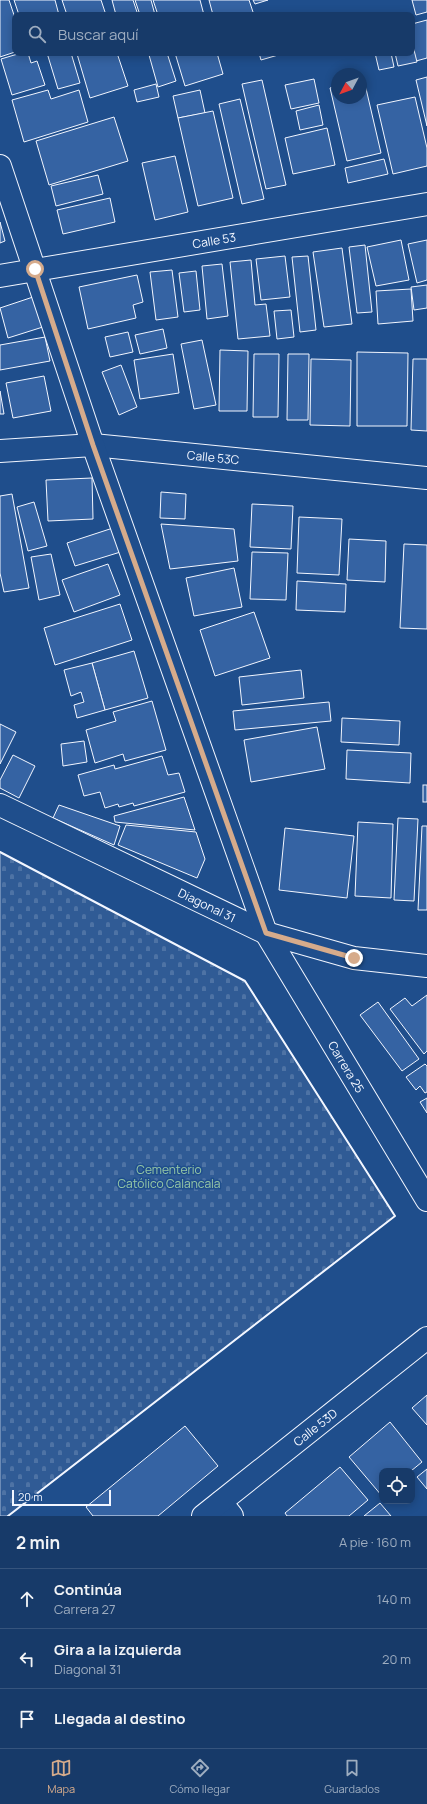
<!DOCTYPE html>
<html lang="es">
<meta charset="utf-8">
<style>
:root{--surface:#173a69;--page:#244571;--text:#f1f3f6;--muted:#9eadc0;--line:#36547d;--accent:#d6ab8b}
body{margin:0;font-family:Manrope,sans-serif;background:var(--page);color:var(--text)}
.controls{position:absolute;right:12px;bottom:12px;display:grid;overflow:hidden;border-radius:8px;box-shadow:0 2px 10px #0003}
.controls button{width:36px;height:36px;display:grid;place-items:center;padding:0;border:0;border-bottom:1px solid var(--line);background:var(--surface);color:var(--text);font:20px sans-serif}
.compass{position:absolute;left:331px;top:68px;width:36px;height:36px;border-radius:50%;background:var(--surface);box-shadow:0 2px 10px #0003;rotate:229deg}
.scale{position:absolute;left:12px;bottom:10px;width:99px;box-sizing:border-box;padding-left:4px;border:2px solid #f2f6ff;border-top:0;font-size:11px;line-height:14px;white-space:nowrap;color:#f2f6ff;-webkit-text-stroke:3px #1f4e8c;paint-order:stroke}
.stop{position:absolute;width:12px;height:12px;margin:-9px;border:3px solid #d6ab8b;border-radius:50%;background:#fff}
.stop.end{background:#d6ab8b;border-color:#fff;box-shadow:0 1px 4px #0008}
.list{margin:0;padding:0;list-style:none}
h2{display:flex;justify-content:space-between;align-items:center;height:52px;margin:0;padding:0 16px;font-size:17px}
h2 small{font-size:13px;font-weight:400;color:var(--muted)}
.list li{display:grid;grid-template-columns:26px 1fr auto;gap:12px;align-items:center;box-sizing:border-box;height:60px;padding:0 16px;border-top:1px solid var(--line)}
.list b{display:block;font-size:15px;white-space:nowrap}
.list p{margin:0;font-size:13px;white-space:nowrap;color:var(--muted)}
.list em{font-size:13px;font-style:normal;color:var(--muted)}
.icon{flex:none;width:22px;height:22px;fill:none;stroke:currentColor;stroke-width:2;stroke-linecap:round;stroke-linejoin:round}
.map{position:relative;flex:none;width:427px;height:1516px;overflow:hidden}
.search{position:absolute;background:var(--surface);box-shadow:0 2px 10px #0003;left:12px;right:12px;top:12px;height:44px;display:flex;align-items:center;gap:10px;box-sizing:border-box;padding:0 14px;border-radius:8px;color:var(--muted);font-size:15px}
.sheet{height:232px;background:var(--surface)}
nav{display:flex;justify-content:space-around;align-items:center;box-sizing:border-box;height:56px;border-top:1px solid var(--line);background:var(--surface);font-size:11px;color:var(--muted)}
nav a{display:grid;justify-items:center;gap:2px}
nav .on{color:var(--accent)}
.map>svg:first-child{display:block}
.cemetery{fill:url(#cemetery-stones);stroke:#a8bbd7}
.building{fill:#3563a3;stroke:#f2f6ff}
.lines{fill:none;stroke-linecap:round;stroke-linejoin:round}
.street-casing{stroke:#f2f6ff;stroke-width:24}
.secondary-casing{stroke:#f2f6ff;stroke-width:24}
.street{stroke:#1f4e8c;stroke-width:22}
.secondary{stroke:#1f4e8c;stroke-width:22}
.wall{stroke:#f2f6ff;stroke-width:2}
.route{stroke:#d6ab8b;stroke-width:5}
.labels{text-anchor:middle;dominant-baseline:central;stroke-width:3;stroke-linejoin:round;paint-order:stroke}
.street-label{font-size:12px;fill:#f2f6ff;stroke:#1f4e8c}
.park-label{font-size:12px;fill:#97c8a6;stroke:#1f4e8c}
</style>
<div class="map">
<svg width="427" height="1516" viewBox="0 0 427 1516">
<defs>
<pattern id="cemetery-stones" width="16" height="16" patternUnits="userSpaceOnUse"><rect width="16" height="16" fill="#305b95"/><path d="M2 7V4a2 2 0 0 1 4 0v3zM10 15v-3a2 2 0 0 1 4 0v3z" fill="#4e73a5"/></pattern>
</defs>
<rect width="100%" height="100%" fill="#1f4e8c"/>
<!-- cemetery -->
<polygon class="cemetery" points="0,852 245,981 395,1216 8,1516 0,1516"/>
<!-- building -->
<g class="building">
<polygon points="0,0 9,0 15,18 15,52 0,57"/>
<polygon points="14,0 55,0 59,15 19,15"/>
<polygon points="62,0 101,0 106,15 67,15"/>
<polygon points="112,0 133,0 138,15 116,15"/>
<polygon points="135,0 151,0 155,15 140,15"/>
<polygon points="153,0 200,0 204,15 158,15"/>
<polygon points="209,0 249,0 254,15 213,15"/>
<polygon points="253,0 268,0 255,4"/>
<polygon points="412,0 427,0 427,12 416,15"/>
<polygon points="427,20 427,58 416,61 412,42 412,24"/>
<polygon points="412,42 417,62 398,66 395,53 412,53"/>
<polygon points="21,53 28,53 31,63 37,61 45,85 12,95 1,59"/>
<polygon points="47,53 71,53 80,83 58,89"/>
<polygon points="79,53 117,53 128,86 90,98 77,54"/>
<polygon points="156,53 167,53 176,81 158,87 149,55"/>
<polygon points="175,53 217,53 223,74 185,86"/>
<polygon points="259,53 285,53 261,60"/>
<polygon points="375,53 391,53 394,67 379,70"/>
<polygon points="427,77 427,126 416,80"/>
<polygon points="314,79 319,103 291,109 285,85"/>
<polygon points="262,80 286,185 266,189 242,84"/>
<polygon points="364,80 381,153 347,161 330,88 337,86 337,98 361,98 361,81"/>
<polygon points="156,84 159,97 137,102 134,90"/>
<polygon points="48,90 51,99 79,90 88,122 24,142 12,100"/>
<polygon points="200,90 205,113 178,118 173,96"/>
<polygon points="415,97 427,148 427,166 393,174 377,105"/>
<polygon points="240,99 264,199 242,204 219,104"/>
<polygon points="319,105 323,125 300,130 296,111"/>
<polygon points="213,111 233,198 198,206 178,118"/>
<polygon points="114,117 128,161 49,185 36,141"/>
<polygon points="327,128 335,165 293,174 285,138"/>
<polygon points="175,156 188,212 155,220 142,163"/>
<polygon points="384,159 388,174 348,183 345,168"/>
<polygon points="98,175 103,194 56,206 51,186"/>
<polygon points="110,198 115,222 63,234 57,210"/>
<polygon points="0,222 5,241 0,243"/>
<polygon points="401,240 409,280 376,286 367,247"/>
<polygon points="427,240 427,280 417,283 408,244"/>
<polygon points="365,245 372,312 357,313 349,247"/>
<polygon points="342,248 352,324 324,327 313,252"/>
<polygon points="285,256 290,297 261,300 256,259"/>
<polygon points="308,256 316,330 300,332 292,257"/>
<polygon points="251,260 255,305 266,304 270,336 238,339 230,262"/>
<polygon points="222,264 228,316 207,319 202,266"/>
<polygon points="172,270 178,317 156,320 150,272"/>
<polygon points="196,271 200,310 184,312 179,273"/>
<polygon points="137,275 143,302 133,305 136,318 88,329 79,287"/>
<polygon points="427,285 427,308 414,310 411,287"/>
<polygon points="411,289 413,321 378,324 376,291"/>
<polygon points="36,296 46,326 8,338 0,308"/>
<polygon points="291,310 294,337 277,339 274,311"/>
<polygon points="163,329 167,348 140,354 135,335"/>
<polygon points="128,332 133,352 110,357 105,337"/>
<polygon points="45,337 50,361 0,370 0,345"/>
<polygon points="202,340 216,405 194,409 181,344"/>
<polygon points="220,350 248,351 247,411 219,411"/>
<polygon points="357,352 408,353 407,426 357,426"/>
<polygon points="173,354 179,393 140,399 134,360"/>
<polygon points="254,354 279,354 278,417 253,417"/>
<polygon points="288,354 309,354 308,420 287,420"/>
<polygon points="311,359 351,360 350,426 310,425"/>
<polygon points="413,359 427,359 427,431 411,430"/>
<polygon points="121,365 137,407 119,415 102,372"/>
<polygon points="44,376 51,411 13,418 6,383"/>
<polygon points="0,391 4,414 0,414"/>
<polygon points="92,478 93,519 48,521 46,480"/>
<polygon points="161,492 186,494 185,519 160,518"/>
<polygon points="12,494 29,588 4,592 0,573 0,496"/>
<polygon points="34,502 47,546 28,551 17,507"/>
<polygon points="252,504 293,506 291,549 250,547"/>
<polygon points="299,517 342,519 339,575 297,573"/>
<polygon points="161,524 234,529 238,561 170,569"/>
<polygon points="119,526 127,550 75,566 67,543"/>
<polygon points="349,539 386,541 385,582 347,580"/>
<polygon points="404,544 427,545 427,629 400,628"/>
<polygon points="252,552 288,553 286,600 250,599"/>
<polygon points="51,554 60,595 39,600 31,557"/>
<polygon points="108,564 120,595 74,612 62,580"/>
<polygon points="234,568 242,607 194,616 186,578"/>
<polygon points="297,581 346,584 345,612 296,610"/>
<polygon points="120,604 132,640 55,665 44,628"/>
<polygon points="254,612 270,658 215,676 200,630"/>
<polygon points="134,651 148,698 105,710 92,663"/>
<polygon points="92,663 105,710 77,718 74,705 84,702 81,692 71,696 64,670"/>
<polygon points="301,670 304,698 242,705 239,677"/>
<polygon points="152,701 166,750 125,761 123,754 95,763 86,730 116,721 113,712"/>
<polygon points="329,702 331,721 235,730 233,711"/>
<polygon points="342,718 400,721 399,745 341,742"/>
<polygon points="0,724 16,732 0,764"/>
<polygon points="317,727 325,769 251,782 244,740"/>
<polygon points="84,741 87,762 63,766 61,744"/>
<polygon points="347,750 411,753 410,783 346,779"/>
<polygon points="13,755 35,766 19,798 0,788 0,780"/>
<polygon points="162,756 168,775 179,773 185,792 134,806 133,803 119,807 118,804 105,808 100,792 84,796 78,775 114,765 115,769"/>
<rect x="423" y="785" width="4" height="17"/>
<polygon points="184,797 195,830 115,822 114,816"/>
<polygon points="59,805 120,826 114,845 53,818"/>
<polygon points="398,818 418,819 414,901 394,900"/>
<polygon points="358,822 393,824 391,898 355,896"/>
<polygon points="126,825 196,832 205,859 197,878 118,845"/>
<polygon points="422,826 427,826 427,910 418,910"/>
<polygon points="285,828 354,836 347,898 279,890"/>
<polygon points="427,995 427,1051 424,1054 390,1009 405,998 412,1006"/>
<polygon points="378,1002 419,1059 402,1071 360,1015"/>
<polygon points="425,1064 427,1066 427,1092 425,1093 420,1086 416,1090 406,1077"/>
<polygon points="427,1098 427,1113 420,1102"/>
<polygon points="427,1395 427,1425 412,1408"/>
<polygon points="390,1422 422,1462 411,1471 382,1471 382,1496 349,1457"/>
<polygon points="185,1426 218,1466 158,1516 93,1516 86,1507"/>
<polygon points="340,1467 368,1500 349,1516 287,1516 285,1513"/>
<polygon points="427,1469 427,1489 417,1477"/>
<polygon points="380,1503 391,1516 364,1516"/>
</g>
<g class="lines">
<!-- street casing -->
<g class="street-casing">
<g id="street">
<path id="s1" d="M0 276 427 204"/>
<path id="s2" d="M0 451 93 445 427 478"/>
<path id="s3" d="M0 805 266 933 354 958 427 966"/>
<polyline points="221,1502 232,1516"/>
<path id="s4" d="M203 1516 427 1338"/>
</g>
</g>
<!-- secondary casing -->
<g class="secondary-casing">
<g id="secondary">
<path id="s5" d="M0 166 93 445 266 933 427 1200"/>
</g>
</g>
<!-- street -->
<use href="#street" class="street"/>
<!-- secondary -->
<use href="#secondary" class="secondary"/>
<!-- wall -->
<polyline class="wall" points="0,852 245,981 395,1216 8,1516"/>
</g>
<g class="lines">
<!-- route -->
<polyline class="route" points="35,269 93,445 266,933 354,958"/>
</g>
<g class="labels">
<!-- street labels -->
<g class="street-label">
<text stroke="none"><textPath href="#s1" startOffset="217">Calle 53</textPath></text>
<text stroke="none"><textPath href="#s2" startOffset="214">Calle 53C</textPath></text>
<text stroke="none"><textPath href="#s3" startOffset="230">Diagonal 31</textPath></text>
<text stroke="none"><textPath href="#s5" startOffset="968">Carrera 25</textPath></text>
<text stroke="none"><textPath href="#s4" startOffset="143">Calle 53D</textPath></text>
</g>
<!-- park labels -->
<g class="park-label">
<text x="169" y="1169">Cementerio<tspan x="169" dy="14">Católico Calancala</tspan></text>
</g>
</g>
</svg>
<div class="controls">
<button><svg class="icon" aria-label="locate" viewBox="0 0 24 24"><circle cx="12" cy="12" r="6"/><path d="M12 2v4M12 18v4M2 12h4M18 12h4"/></svg></button>
</div>
<svg class="compass" viewBox="-18 -18 36 36"><path d="M0-13l5 13h-10z" fill="#e53935"/><path d="M0 13l5-13h-10z" fill="#9eadc0"/></svg>
<div class="scale">20 m</div>
<div class="stop" style="left:35px;top:269px"></div>
<div class="stop end" style="left:354px;top:958px"></div>
<div class="search"><svg class="icon" aria-label="search" viewBox="0 0 24 24"><circle cx="10" cy="10" r="6"/><path d="M15 15l6 6"/></svg>Buscar aquí</div>
</div>
<section class="sheet">
<h2>2 min<small>A pie · 160 m</small></h2>
<ul class="list">
<li><svg class="icon" aria-label="ahead" viewBox="0 0 24 24"><path d="M12 20V5M6 11l6-6 6 6"/></svg><div><b>Continúa</b><p>Carrera 27</p></div><em>140 m</em></li>
<li><svg class="icon" aria-label="left" viewBox="0 0 24 24"><path d="M17 20v-9H6M10 6l-5 5 5 5"/></svg><div><b>Gira a la izquierda</b><p>Diagonal 31</p></div><em>20 m</em></li>
<li><svg class="icon" aria-label="arrive" viewBox="0 0 24 24"><path d="M6 21V4h12l-3 4 3 4H6"/></svg><div><b>Llegada al destino</b></div></li>
</ul>
</section>
<nav>
<a class="on"><svg class="icon" aria-label="map" viewBox="0 0 24 24"><path d="M3 6l6-2 6 2 6-2v14l-6 2-6-2-6 2zM9 4v14M15 6v14"/></svg>Mapa</a>
<a><svg class="icon" aria-label="directions" viewBox="0 0 24 24"><path d="M12 3l9 9-9 9-9-9zM9 14v-3h6M13 9l2 2-2 2"/></svg>Cómo llegar</a>
<a><svg class="icon" aria-label="saved" viewBox="0 0 24 24"><path d="M7 4h10v16l-5-4-5 4z"/></svg>Guardados</a>
</nav>
